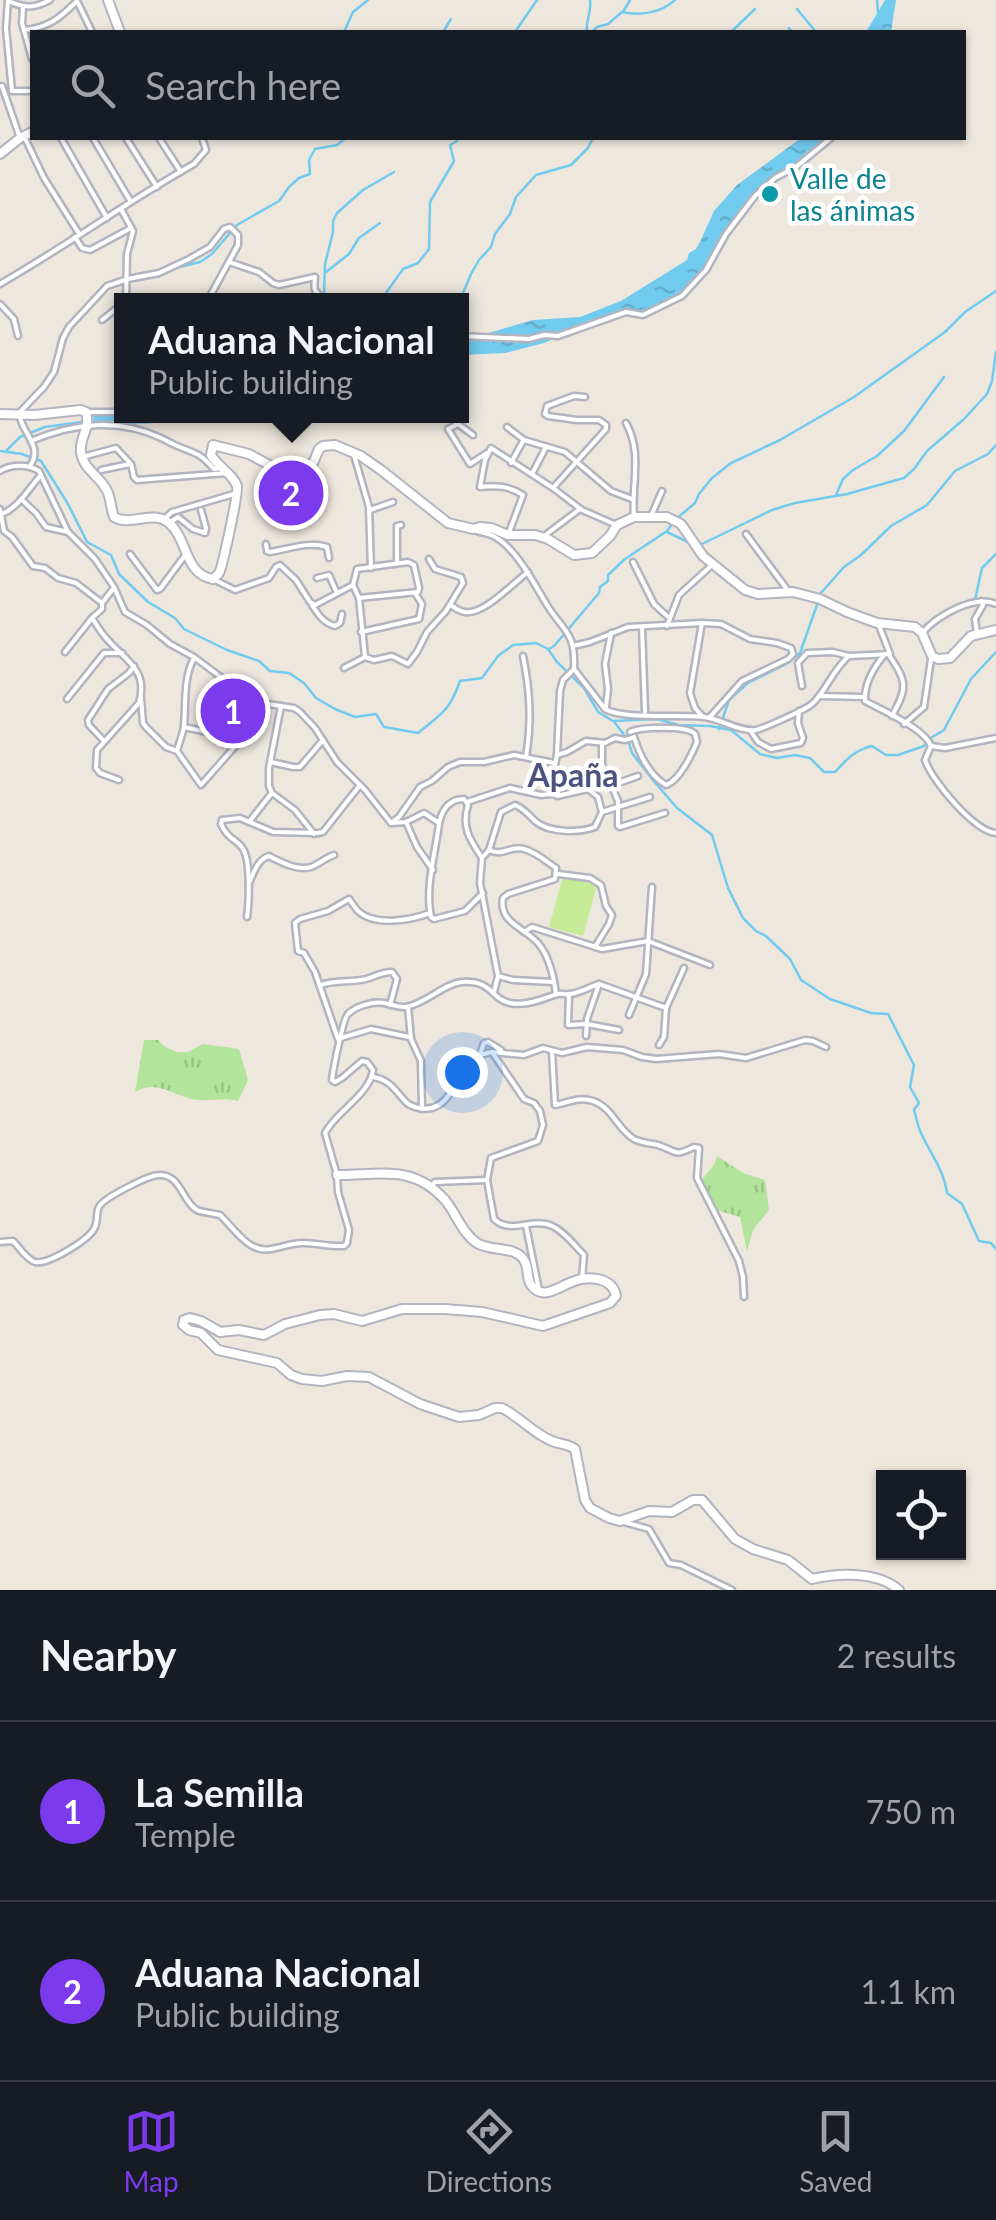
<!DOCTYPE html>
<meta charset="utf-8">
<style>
:root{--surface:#171b24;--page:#20242c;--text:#f1f3f6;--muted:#9ea1a6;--line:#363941;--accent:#7c3aed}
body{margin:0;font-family:Lato,sans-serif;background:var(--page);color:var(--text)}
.controls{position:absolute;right:30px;bottom:30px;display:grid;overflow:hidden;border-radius:0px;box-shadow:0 2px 8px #0004}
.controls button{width:90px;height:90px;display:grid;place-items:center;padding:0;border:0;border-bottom:2px solid var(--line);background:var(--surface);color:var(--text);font:50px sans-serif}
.you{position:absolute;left:462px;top:1072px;width:35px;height:35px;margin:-25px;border:8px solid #fff;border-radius:50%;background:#1a73e8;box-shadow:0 0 0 15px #1a73e833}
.badge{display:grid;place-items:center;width:65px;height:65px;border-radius:50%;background:var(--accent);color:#fff;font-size:32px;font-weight:700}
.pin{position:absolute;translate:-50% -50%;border:5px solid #fff;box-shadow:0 2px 10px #0006}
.popup{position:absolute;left:114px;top:293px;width:355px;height:130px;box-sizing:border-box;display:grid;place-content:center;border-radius:0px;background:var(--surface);filter:drop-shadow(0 2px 8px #0005);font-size:32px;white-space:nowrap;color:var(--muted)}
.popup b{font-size:38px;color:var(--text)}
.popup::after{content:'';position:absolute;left:50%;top:100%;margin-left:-20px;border:20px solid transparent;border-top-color:var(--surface)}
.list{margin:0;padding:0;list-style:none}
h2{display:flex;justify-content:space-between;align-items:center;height:130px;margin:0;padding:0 40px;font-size:42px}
h2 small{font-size:32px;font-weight:400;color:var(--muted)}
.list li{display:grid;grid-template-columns:65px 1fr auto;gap:30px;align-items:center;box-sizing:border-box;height:180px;padding:0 40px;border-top:2px solid var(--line)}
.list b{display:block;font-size:38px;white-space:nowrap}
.list p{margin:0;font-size:32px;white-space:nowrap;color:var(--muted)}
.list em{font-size:32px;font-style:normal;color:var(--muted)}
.icon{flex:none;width:55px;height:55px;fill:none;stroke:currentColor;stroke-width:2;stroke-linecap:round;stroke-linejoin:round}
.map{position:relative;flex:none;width:996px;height:1590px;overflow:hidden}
.search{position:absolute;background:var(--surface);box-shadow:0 2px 8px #0004;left:30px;right:30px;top:30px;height:110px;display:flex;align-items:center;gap:25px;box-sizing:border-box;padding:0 35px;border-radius:0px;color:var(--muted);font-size:38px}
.sheet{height:490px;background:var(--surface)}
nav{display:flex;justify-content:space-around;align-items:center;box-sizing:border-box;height:140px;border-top:2px solid var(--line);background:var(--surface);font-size:28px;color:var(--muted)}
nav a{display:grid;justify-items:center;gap:5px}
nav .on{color:var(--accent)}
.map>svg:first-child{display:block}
.grass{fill:url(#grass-tufts)}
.pitch{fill:#c5eb97}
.water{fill:url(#water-ripples)}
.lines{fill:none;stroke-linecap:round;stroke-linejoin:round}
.stream{stroke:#71cbef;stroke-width:2.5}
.street-casing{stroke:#b2b4bf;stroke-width:9}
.secondary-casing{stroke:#b2b4bf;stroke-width:12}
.street{stroke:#fff;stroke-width:4}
.secondary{stroke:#fff;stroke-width:8}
.culture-dot{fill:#0f9aa8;stroke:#fff;stroke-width:4}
.labels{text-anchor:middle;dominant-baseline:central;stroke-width:9;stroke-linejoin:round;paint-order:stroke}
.culture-label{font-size:28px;fill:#0d838f;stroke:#fff;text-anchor:start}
.quarter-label{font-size:32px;font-weight:bold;fill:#4c537d;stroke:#fff}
</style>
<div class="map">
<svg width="996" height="1590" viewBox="0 0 996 1590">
<defs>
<pattern id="grass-tufts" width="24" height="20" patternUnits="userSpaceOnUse" patternTransform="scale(2.5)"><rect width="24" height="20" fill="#b2e49b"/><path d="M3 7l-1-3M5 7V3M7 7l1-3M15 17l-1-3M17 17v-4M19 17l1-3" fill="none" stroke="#99c486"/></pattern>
<pattern id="water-ripples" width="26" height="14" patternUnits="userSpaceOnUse" patternTransform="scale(2.5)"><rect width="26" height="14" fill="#71cbef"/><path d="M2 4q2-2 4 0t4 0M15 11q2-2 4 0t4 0" fill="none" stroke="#62aecd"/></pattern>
</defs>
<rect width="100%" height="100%" fill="#ede7de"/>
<!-- grass -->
<g class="grass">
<path d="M144 1040H158L165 1047 177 1052H188L203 1044 239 1049 248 1080 238 1101C225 1097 212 1101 198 1100 176 1098 157 1078 135 1092Z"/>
<polygon points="717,1156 743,1173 765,1180 769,1210 753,1230 747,1251 740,1217 713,1209 704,1193 702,1179 714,1165"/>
</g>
<!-- pitch -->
<polygon class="pitch" points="563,876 597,885 583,936 549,927"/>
<!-- water -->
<g class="water">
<polygon points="885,0 896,0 891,32 866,32"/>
<polygon points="801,138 824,138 756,196 726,234 706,270 667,303 648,310 625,310 544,343 505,353 461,355 461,341 533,320 580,317 621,301 687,260 689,253 696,249 700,242 714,211 737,185"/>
<path d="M93 415 192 416C161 425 126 426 94 421Z"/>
</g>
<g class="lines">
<!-- stream -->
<g class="stream">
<polyline points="877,0 878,13"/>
<polyline points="797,9 816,32"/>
<polyline points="623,12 630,0"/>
<polyline points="789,28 792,32"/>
<polyline points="344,32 353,12 368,0"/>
<polyline points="443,32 451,19"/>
<polyline points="515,32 537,0"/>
<path d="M587 32C585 22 592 12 590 0"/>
<path d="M592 32 597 27 608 24 622 12C640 16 661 13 675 0"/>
<polyline points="731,32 755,9"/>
<polyline points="326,272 349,254 359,238 380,223"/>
<polyline points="152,277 160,276 175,268 200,262 212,254 237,225 279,201 289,187 299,178 310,174 309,160 315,149 337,145 346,138"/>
<polyline points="321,300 324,295 325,264 333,232 333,221 337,213 363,190 394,172"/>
<polyline points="381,300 403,269 418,263 429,249 430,202 454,161 450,145 457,141 456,138"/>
<polyline points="460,300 471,274 479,260 491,247 495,234 510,214 516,197 536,175 571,165 588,148 593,138"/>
<polyline points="7,450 20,437 45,427 96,420"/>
<path d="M0 451 22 454 41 461 68 504 87 542 111 555 119 574 148 602 175 618 184 629 227 650 259 661 270 671 289 673 304 683 316 698 335 709 355 717 376 714 384 727 418 733C442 713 449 712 460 681L482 678 498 656 513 645 536 643 548 649 557 662 584 688 598 712 613 721 657 719 678 725 710 726 731 730 760 754 777 758 795 755 810 758 824 772H835C847 759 855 750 872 746L886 755H898L924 746 929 739 944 730 971 679 996 652"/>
<polyline points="836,495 843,479 853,470 877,456 904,431 944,377"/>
<polyline points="667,532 688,542"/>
<polyline points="700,545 772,510 795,503 847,494 904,478 914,469 927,451 964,419 987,394 992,381 996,352"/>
<polyline points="820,594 844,567 861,555 891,526 927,505 955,471 988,454 996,445"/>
<polyline points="975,600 982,568 996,554"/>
<polyline points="549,649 554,646 599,593 600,587 608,581 608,575 625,559 667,531 675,520 695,503 699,494 712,478 731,463 780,440 854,397 945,332 965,312 996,291"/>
<path d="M615 723 628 740 632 753 652 779 677 808 712 835 728 888 743 918 756 931 766 936 790 959 801 980 830 999 871 1013 888 1014 914 1065 910 1087 919 1103 914 1110C916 1117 918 1127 921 1133 930 1153 944 1170 947 1193L962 1204 979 1241 991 1243 996 1249"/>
<polyline points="719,729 729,700 748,683 788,663 800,653 818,602"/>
</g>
<!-- street casing -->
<g class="street-casing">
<g id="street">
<polyline points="8,0 6,28 12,91"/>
<path d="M8 1C25 8 33 9 50 0"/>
<polyline points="23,8 22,23 32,59"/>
<path d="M24 30C48 28 60 18 77 1L92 32"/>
<polyline points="2,86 20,138"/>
<polyline points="14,91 32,91"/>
<polyline points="24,136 44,178 78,232"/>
<polyline points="61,138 107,218"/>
<polyline points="93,138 131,202"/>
<polyline points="126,138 157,187"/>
<polyline points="159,138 181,172"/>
<polyline points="121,209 133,231 127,254 126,300"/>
<polyline points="75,237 82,248 90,250 131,228"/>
<path d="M229 262 259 272 273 283 279 285 315 277C314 293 313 287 323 300"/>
<path d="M0 284C66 246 128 201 194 164L206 150 202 138"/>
<polyline points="0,304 14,319 18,336"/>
<polyline points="102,320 121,305"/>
<polyline points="461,336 529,339 544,335 558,336 626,312 643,315 682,296 706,270 726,234 755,196 775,178 796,167 831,138"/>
<polyline points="86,412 121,412"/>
<polyline points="448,416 458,424"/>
<path d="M626 423C643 454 631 483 634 517"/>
<polyline points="507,427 524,440 565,452 611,491 632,499"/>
<polyline points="473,435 458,424 448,429 470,464 487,453"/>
<path d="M31 441C73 423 119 418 161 438 166 440 170 443 175 445 195 454 198 451 214 469L220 468"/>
<polyline points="354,455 369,507 371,568"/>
<polyline points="82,457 116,448 131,464 134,477 137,480 227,473"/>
<polyline points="511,463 523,441"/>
<path d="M30 466C44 446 21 433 19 413L44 387 54 372 63 338 69 327 107 286 128 279 159 273 189 259 210 247 224 229 230 227 238 235V245L208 300"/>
<polyline points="101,470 130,464"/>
<path d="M0 471C11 464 28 464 39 471L68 532 95 559 114 587 125 612 147 625 170 644 194 657 238 690 268 704 294 708 300 712 315 728 337 762 365 790 391 823 406 822 424 813 439 823C442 810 449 799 464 799L468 805C461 827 470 840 482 858"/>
<polyline points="532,474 546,447"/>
<polyline points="553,488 606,429 606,425 599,420 577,420 548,416 545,414 547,406 574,396 585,397"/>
<polyline points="21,499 36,513 46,527 68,532"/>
<polyline points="0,509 4,531 12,537 33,566 45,568 58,578 76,583 102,603"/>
<polyline points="370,510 393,502"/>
<path d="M2 514C19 507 29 488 41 475"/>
<polyline points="651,516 662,491"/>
<polyline points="164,519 172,512 234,494"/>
<polyline points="169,523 178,517 193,529 205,533 206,528 201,510"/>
<path d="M477 531C482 533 488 533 493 536 515 546 535 585 547 605 563 631 576 632 574 669L563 680 560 691 557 755 550 790 557 796 588 789 598 797 602 812 595 827C579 833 549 833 535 821 527 814 525 809 515 805L501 812 489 850 482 858 480 883 498 976 494 992"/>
<polyline points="746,534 789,592"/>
<path d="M508 535 523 495C509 486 497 485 480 487L485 460 491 448 553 488 582 510 614 524"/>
<polyline points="544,536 580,509"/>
<path d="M266 544 267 551 270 552C289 549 309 541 327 547L329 558"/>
<polyline points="130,554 157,590 160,589 186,554"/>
<polyline points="633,562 654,604 667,616"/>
<polyline points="397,563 397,526 401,525"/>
<polyline points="317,578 329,575 337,593"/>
<polyline points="213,579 235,590 269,578 276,567 280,565 296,580 310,602 315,605 353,585 357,569 408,562 414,565 419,588 418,592 359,598"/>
<polyline points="353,585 359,598 365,657 374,660 392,656 408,664 417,652 427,632 446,611 463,583 461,577 435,569 429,559"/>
<path d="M312 605C318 614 323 623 335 626L340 623 342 614"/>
<path d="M450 605C454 607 460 612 465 612 484 615 513 583 528 572"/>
<path d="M92 618C97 625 101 633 107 639 125 660 149 670 139 703L97 750 96 768 100 773 119 780"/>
<polyline points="702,623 690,693 695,708 703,717"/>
<polyline points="667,626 679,595 712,565"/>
<polyline points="642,627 645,712"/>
<polyline points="361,632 419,619 422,604 415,593"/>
<path d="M922 633C937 616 974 594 996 604"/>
<polyline points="977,633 975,619 983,605 981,601"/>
<polyline points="573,646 590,642 628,627 702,623 721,624 750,639 777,643 791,648 793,654 788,659 742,681 709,718"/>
<polyline points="65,652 92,618 102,609 102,603 113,589"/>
<path d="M885 654C874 667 864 683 865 701 882 710 925 729 931 746"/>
<path d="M889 655C907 682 908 687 892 716"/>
<path d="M523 656C530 691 532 721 526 757"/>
<polyline points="344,668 365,657"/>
<path d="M574 669 605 709C624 720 679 714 704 717 721 719 740 732 756 730 764 728 805 710 812 704 825 693 833 669 849 656"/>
<polyline points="802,686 798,663 807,653 833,652 849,656 890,654 878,623"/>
<polyline points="819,696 864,697"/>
<polyline points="141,698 143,723 146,727 166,747 177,751 201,785 253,726 268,704"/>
<polyline points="67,699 104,653 122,653"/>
<polyline points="281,706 269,768 269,786 272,793 295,810 314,834"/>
<polyline points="606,707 608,689 605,664 611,633"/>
<polyline points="904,724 924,707 931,659"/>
<polyline points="184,727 212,733 238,690"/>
<polyline points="750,730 758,742 771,749 801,743 803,738 798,723 799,711"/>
<path d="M630 732C641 727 687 725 695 734 696 736 696 740 697 742 691 756 680 780 666 785 649 775 640 756 634 737"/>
<path d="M996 738 945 748 931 746 925 760C932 781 975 832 996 833"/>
<polyline points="104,741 89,725 88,720 108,689 129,673 134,666"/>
<polyline points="602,743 602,764 618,801 618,826 620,827 665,813"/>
<path d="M177 751C179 743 183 734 184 726 186 704 183 678 194 658"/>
<polyline points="557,755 567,752 586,741 605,743 615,738 625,740 632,738"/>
<polyline points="271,762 293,767 300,767 323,740"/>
<polyline points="613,785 638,776"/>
<polyline points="467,802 510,788 541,795 551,794"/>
<polyline points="602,812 650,797"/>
<polyline points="249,822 271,794"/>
<polyline points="406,822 417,847 433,870"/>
<polyline points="391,823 399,817 420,787 432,781 448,767 460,762 484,762 514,755 554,763"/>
<path d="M439 824C435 855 425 887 431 917L434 919 465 911 483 893"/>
<path d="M489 850C504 857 509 845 524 849 536 852 547 862 556 868L555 879 508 894 503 898C498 925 529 928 541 947 550 960 554 978 556 994"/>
<polyline points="558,874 590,878 601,885 606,906 612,915 609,924 595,947"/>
<path d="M249 883C254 872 258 859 269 856 281 862 297 871 311 867 319 864 325 858 334 855"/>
<path d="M247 917C249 903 251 861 243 849 237 839 228 840 221 824L222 820 240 818 273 832 318 833 323 832 360 785"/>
<polyline points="524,932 532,927 602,949 648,941 710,965"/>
<polyline points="498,976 513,980 553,982"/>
<path d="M321 985C336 979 351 983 366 979 376 976 382 972 392 972L397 979 390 1005"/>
<polyline points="569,994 568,1025 587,1024 619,1030"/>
<polyline points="408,1007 411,1039 421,1061 422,1109"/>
<polyline points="629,1015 646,974 652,887"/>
<polyline points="586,1036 587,1019 599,984"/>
<polyline points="341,1038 371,1029 409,1037"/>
<path d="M338 1039 315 972 304 953 298 951 295 923 300 919 328 911 349 899C352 903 355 908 358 911 375 927 411 920 430 913"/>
<polyline points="659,1045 664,1037 666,1008 684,968"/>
<path d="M552 1051 555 1105C568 1103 578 1096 593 1101 612 1107 618 1130 634 1139 641 1143 650 1143 658 1145 679 1152 673 1157 694 1147L699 1148 697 1178 739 1261 743 1277 744 1297"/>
<path d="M492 1052 524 1099 534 1103 540 1111 543 1125 538 1141 491 1158 487 1180 494 1219C510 1235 533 1217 552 1226 564 1231 575 1246 584 1255L582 1279"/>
<polyline points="480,1054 484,1043 488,1042 501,1050 502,1053"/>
<path d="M373 1077C390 1080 394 1089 405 1101 408 1105 414 1107 419 1108 447 1114 458 1081 464 1059L492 1052 524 1055 543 1048 562 1053 587 1047 623 1050 642 1057 656 1059 719 1054 746 1058 805 1040 813 1041 826 1047"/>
<polyline points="430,1187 435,1182 487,1180"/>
<polyline points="526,1226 539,1290"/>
<path d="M0 1242 13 1241C19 1247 26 1259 35 1262 48 1265 88 1240 94 1229 99 1221 95 1215 99 1207 103 1198 149 1175 159 1175 181 1174 182 1202 197 1210 204 1213 213 1213 220 1215 234 1228 249 1254 271 1249 283 1247 292 1243 303 1243 317 1243 330 1247 344 1246L347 1243 349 1230 338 1192 337 1175 325 1133C337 1110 369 1096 373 1070L367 1062 362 1061 342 1078 335 1082 332 1080C333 1071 343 1018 348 1014 356 1006 373 1001 384 1003 392 1004 398 1008 406 1007 427 1003 443 984 462 982 493 980 490 999 510 1003 524 1006 541 1000 554 995 564 992 560 995 570 994 580 993 589 987 599 984L666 1008"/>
<polyline points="624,1522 649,1529 669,1563 681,1565 732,1590"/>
</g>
</g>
<!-- secondary casing -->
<g class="secondary-casing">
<g id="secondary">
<polyline points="108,0 120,32"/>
<polyline points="0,154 20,138 32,132"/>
<path d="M0 414 34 415 81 410 86 412C91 429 79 437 81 452 83 470 102 477 108 493 111 501 111 509 114 517 131 527 153 509 169 523 188 539 184 574 213 579 215 577 217 576 219 573 222 569 239 491 237 486 233 474 218 467 211 455L213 445 249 454 284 473 297 476 311 468 319 449 323 446 335 445 361 456 381 470 448 523 473 529 480 527 491 528 508 535H535L548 539 574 555 592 553 610 536 617 525 634 517H667L681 524 703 556 745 590 758 594 793 592 820 599 847 612 877 623 915 627 922 633 932 656 938 659 950 658 971 636 996 630"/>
<path d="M337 1175C380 1175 413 1164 445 1200 456 1213 462 1233 477 1243 490 1252 518 1245 525 1262 529 1269 526 1277 531 1285 543 1301 558 1287 572 1282 587 1275 613 1277 616 1296L610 1303 543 1326 482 1312 445 1309H402L362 1321 334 1314 320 1315 285 1324 264 1335 239 1330 220 1332 201 1321 190 1318 184 1320 183 1325 189 1330 201 1333 218 1350 277 1363 291 1375 302 1379 322 1381 347 1376 369 1377 420 1404 459 1417 479 1415 495 1408H502C520 1417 534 1434 552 1441 561 1445 566 1443 575 1449L585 1500 590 1508 609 1518 620 1521 649 1511 672 1512 693 1500H702L735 1539 753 1549 788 1560 812 1579C839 1573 877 1571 899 1590"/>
</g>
</g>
<!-- street -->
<use href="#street" class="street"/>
<!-- secondary -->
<use href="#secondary" class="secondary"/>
</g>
<!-- markers -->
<circle class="culture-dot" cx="770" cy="194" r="10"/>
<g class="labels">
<!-- culture labels -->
<g class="culture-label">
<text x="790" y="178">Valle de<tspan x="790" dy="32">las ánimas</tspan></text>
</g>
<!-- quarter labels -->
<g class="quarter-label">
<text x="573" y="774">Apaña</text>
</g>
</g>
</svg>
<div class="controls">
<button><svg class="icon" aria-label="locate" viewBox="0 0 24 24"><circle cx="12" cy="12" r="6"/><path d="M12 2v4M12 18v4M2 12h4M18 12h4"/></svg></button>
</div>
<div class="you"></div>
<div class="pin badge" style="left:233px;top:711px">1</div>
<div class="pin badge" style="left:291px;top:493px">2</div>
<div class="popup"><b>Aduana Nacional</b>Public building</div>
<div class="search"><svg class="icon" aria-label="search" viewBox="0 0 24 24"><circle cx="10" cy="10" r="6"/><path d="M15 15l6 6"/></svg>Search here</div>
</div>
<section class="sheet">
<h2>Nearby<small>2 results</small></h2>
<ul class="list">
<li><span class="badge">1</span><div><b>La Semilla</b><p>Temple</p></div><em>750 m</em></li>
<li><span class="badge">2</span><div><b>Aduana Nacional</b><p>Public building</p></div><em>1.1 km</em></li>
</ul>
</section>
<nav>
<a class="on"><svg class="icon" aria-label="map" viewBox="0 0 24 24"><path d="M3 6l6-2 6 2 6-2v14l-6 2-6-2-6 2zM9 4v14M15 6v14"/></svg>Map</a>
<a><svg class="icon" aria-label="directions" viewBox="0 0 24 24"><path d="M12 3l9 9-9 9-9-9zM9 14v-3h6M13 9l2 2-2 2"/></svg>Directions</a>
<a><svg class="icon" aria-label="saved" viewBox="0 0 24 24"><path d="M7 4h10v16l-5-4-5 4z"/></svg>Saved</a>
</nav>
